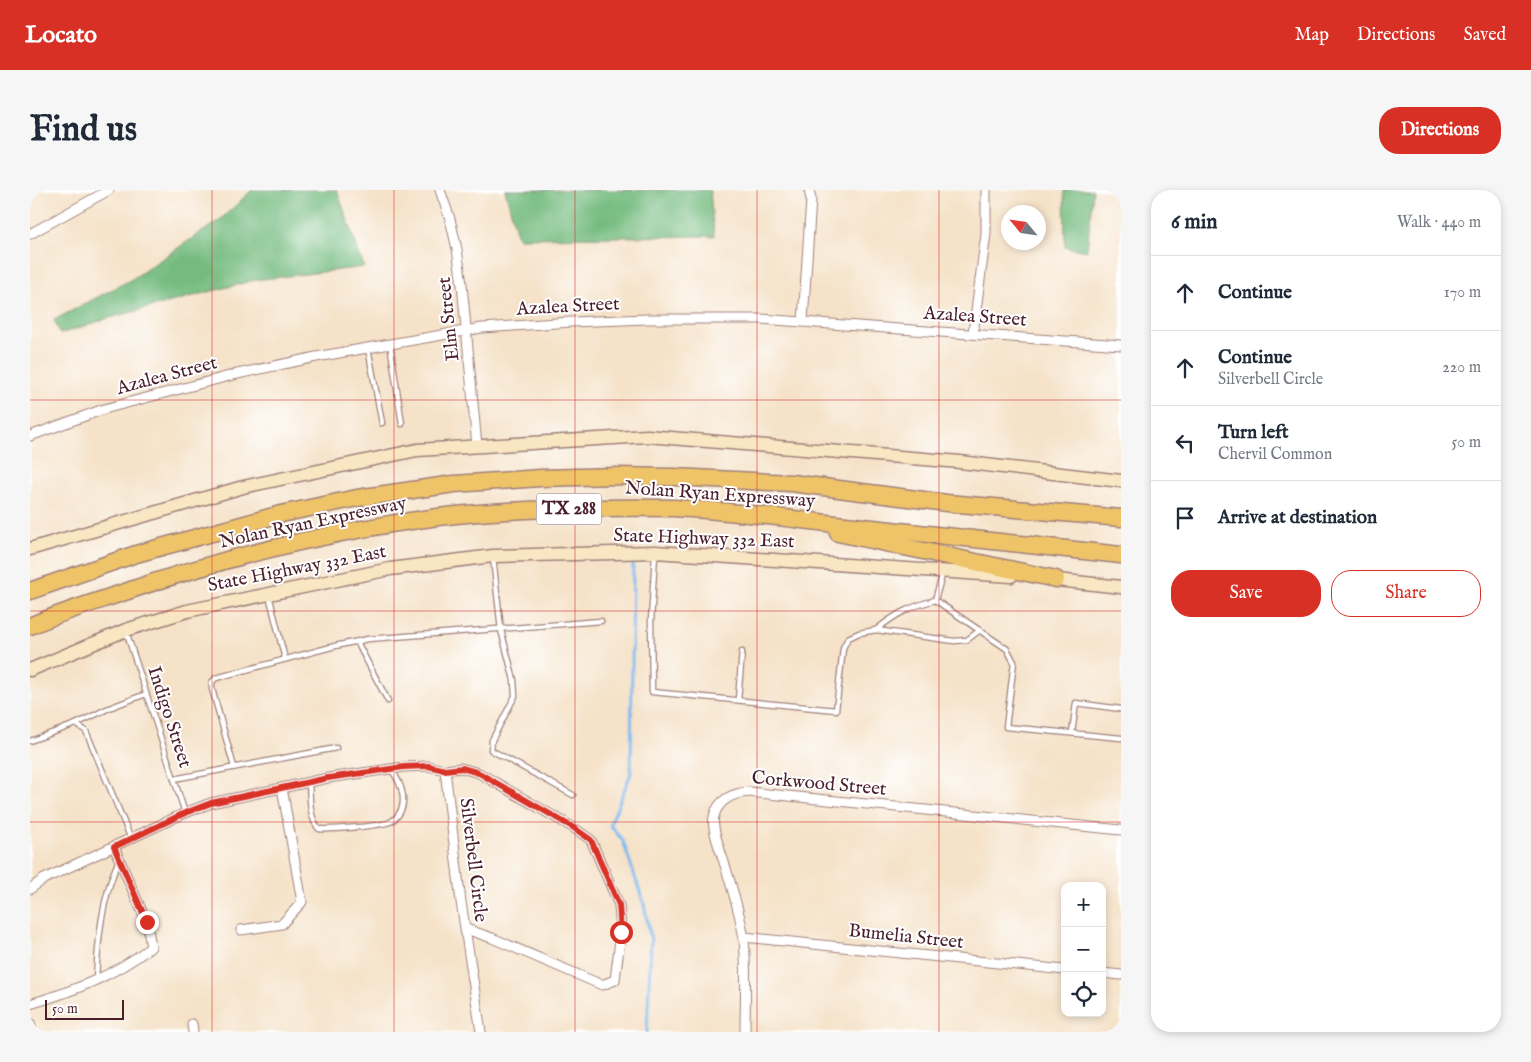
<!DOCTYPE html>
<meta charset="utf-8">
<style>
:root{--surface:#fff;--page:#f6f6f7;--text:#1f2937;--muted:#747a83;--line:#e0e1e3;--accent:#d93025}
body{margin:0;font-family:"IM FELL English",serif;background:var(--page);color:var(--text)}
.controls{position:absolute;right:15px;bottom:15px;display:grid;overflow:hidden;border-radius:10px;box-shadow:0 2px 8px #0003}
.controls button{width:45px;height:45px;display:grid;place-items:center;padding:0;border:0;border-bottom:1px solid var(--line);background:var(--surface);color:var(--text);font:25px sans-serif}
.compass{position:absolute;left:971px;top:15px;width:45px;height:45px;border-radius:50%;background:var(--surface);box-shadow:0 2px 8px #0003;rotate:299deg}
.scale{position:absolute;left:15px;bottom:12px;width:79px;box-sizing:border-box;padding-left:5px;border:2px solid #4a1f2b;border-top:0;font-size:14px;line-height:18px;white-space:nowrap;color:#4a1f2b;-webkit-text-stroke:4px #fff;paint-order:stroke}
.stop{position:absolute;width:15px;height:15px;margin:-11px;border:4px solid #d93025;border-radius:50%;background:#fff}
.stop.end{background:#d93025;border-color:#fff;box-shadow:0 1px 5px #0008}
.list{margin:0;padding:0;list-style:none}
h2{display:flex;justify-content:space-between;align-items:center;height:65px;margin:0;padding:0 20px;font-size:21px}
h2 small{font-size:16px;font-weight:400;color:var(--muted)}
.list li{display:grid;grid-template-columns:32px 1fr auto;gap:15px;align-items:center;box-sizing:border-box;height:75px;padding:0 20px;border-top:1px solid var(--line)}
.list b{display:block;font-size:19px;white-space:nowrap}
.list p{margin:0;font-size:16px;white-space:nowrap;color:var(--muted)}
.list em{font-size:16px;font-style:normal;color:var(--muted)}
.actions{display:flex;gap:10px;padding:15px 20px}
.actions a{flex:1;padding:11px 0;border:1px solid var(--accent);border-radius:20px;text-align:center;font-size:18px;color:var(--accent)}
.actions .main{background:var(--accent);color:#fff}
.icon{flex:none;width:28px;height:28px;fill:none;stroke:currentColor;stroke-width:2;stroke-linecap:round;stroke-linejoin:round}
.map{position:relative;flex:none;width:1091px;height:842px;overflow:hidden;border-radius:20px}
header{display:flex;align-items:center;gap:30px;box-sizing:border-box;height:70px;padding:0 25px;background:var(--accent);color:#fff}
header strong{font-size:24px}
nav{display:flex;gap:28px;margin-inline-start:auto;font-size:18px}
.intro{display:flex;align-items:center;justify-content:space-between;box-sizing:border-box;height:120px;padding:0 30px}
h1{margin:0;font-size:35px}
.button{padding:12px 22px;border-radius:20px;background:var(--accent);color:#fff;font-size:18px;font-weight:700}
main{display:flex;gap:30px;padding:0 30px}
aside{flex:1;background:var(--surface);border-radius:20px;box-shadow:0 2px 8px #0003}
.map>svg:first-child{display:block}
.forest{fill:#75bb7f;stroke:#606d55}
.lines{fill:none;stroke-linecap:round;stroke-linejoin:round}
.stream{stroke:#7dbaf0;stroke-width:3}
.service-casing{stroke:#a0807a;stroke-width:7}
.minor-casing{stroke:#a0807a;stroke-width:11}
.secondary-casing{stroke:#a0807a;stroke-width:15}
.motorway-casing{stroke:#a0807a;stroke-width:19}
.service{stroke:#fff;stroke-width:4.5}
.minor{stroke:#fff;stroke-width:9}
.secondary{stroke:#f9e7c3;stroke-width:12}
.motorway{stroke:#efc469;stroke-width:16}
.route{stroke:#d93025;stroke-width:6}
.grid{fill:none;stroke:#d62828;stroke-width:1;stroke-opacity:0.55}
.labels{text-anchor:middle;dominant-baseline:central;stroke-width:4;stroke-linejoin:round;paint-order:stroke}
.shield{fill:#fff;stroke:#80626b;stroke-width:1}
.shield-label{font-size:18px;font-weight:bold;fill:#4a1f2b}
.street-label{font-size:19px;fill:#4a1f2b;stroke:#fff}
</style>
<header>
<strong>Locato</strong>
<nav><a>Map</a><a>Directions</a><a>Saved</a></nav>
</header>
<div class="intro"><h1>Find us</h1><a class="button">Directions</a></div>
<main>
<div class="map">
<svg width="1091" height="842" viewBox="0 0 1091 842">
<rect width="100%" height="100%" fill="#fff"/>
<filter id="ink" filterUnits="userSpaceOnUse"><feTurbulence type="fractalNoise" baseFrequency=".02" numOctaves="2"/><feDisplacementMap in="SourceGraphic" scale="10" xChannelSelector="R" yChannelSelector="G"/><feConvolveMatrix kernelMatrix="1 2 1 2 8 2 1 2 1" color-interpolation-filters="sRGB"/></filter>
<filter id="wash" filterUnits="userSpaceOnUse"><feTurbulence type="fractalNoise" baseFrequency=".0096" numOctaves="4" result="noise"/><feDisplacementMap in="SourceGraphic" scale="20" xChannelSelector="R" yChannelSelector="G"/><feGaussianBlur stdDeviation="1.12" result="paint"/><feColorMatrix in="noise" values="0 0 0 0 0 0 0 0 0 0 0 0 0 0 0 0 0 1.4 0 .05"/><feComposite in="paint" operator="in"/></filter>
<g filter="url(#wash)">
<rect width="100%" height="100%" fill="#f5e2c8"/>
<!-- forest -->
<g class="forest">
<polygon points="222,0 307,0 334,77 225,90 79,128 30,144 24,130 102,89 191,29"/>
<polygon points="475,0 680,0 684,46 488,48"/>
<polygon points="1034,0 1063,0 1057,61 1035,57"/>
</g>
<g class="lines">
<!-- stream -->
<polyline class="stream" points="603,370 601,583 580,635 593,651 614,714 621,750 617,842"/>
</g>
</g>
<g filter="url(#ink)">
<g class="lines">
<!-- service casing -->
<g class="service-casing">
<g id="service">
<polyline points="360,153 372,234"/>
<polyline points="338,158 352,233"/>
<polyline points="625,364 621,431 622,502 806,520 813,458 818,448 829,443 846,440 924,451 937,450 950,440"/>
<polyline points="463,367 471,440 484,490 485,506 462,550 461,560 543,605"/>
<polyline points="239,405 255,469"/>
<polyline points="905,410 913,382"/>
<path d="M846 440C867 423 880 417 905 410L977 459 984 472 976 537 1091 548"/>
<polyline points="96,441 155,623"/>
<polyline points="327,452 358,511"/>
<polyline points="708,510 712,462"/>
<polyline points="46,534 79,518 116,504"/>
<polyline points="1042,543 1046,513 1091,519"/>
<polyline points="0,551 46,534 56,541 101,649"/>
<polyline points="204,577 182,499 182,492 186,488 305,456 338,449 571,431"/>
<polyline points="144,589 306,558"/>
<path d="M279 592C280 607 279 628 289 639 299 640 355 636 362 631 381 617 372 594 361 579"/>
<path d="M66 789C68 749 72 707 89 670"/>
</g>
</g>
<!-- minor casing -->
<g class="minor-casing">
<g id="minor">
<polyline points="410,0 420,29 427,59 432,94 447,256"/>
<polyline points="0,44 79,0"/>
<polyline points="773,131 781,9 779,0"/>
<polyline points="943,143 956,44 956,0"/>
<polyline points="0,246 74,219 203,185 286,167 452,138 541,132 617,129 731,129 1091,155"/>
<polyline points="415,580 431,712 451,842"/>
<polyline points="0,699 14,689 155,623 181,613 298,588 374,577 398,576 415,580 431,578 449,583 544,638 561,650 589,715 591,742 585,790 572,795 462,748 436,739"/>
<polyline points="211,740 252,734 272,712 252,598"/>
<polyline points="714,747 1035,780"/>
<polyline points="1072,783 1091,785"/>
<path d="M0 814C44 801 85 785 121 757L117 733 84 657"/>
<polyline points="0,833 2,842"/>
<polyline points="162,834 163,842"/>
<path d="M715 842C715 811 717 780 714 750 711 725 702 699 695 675 691 663 681 638 684 626 689 609 703 603 719 602L1091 640"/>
</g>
</g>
<!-- secondary casing -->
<g class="secondary-casing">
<g id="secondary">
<polyline points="0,359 213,297 387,260 617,246 930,272 1091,291"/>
<polyline points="1018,389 1091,397"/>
<polyline points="0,480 96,440 157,421 360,379 463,366 625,362 981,386"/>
</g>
</g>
<!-- motorway casing -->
<g class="motorway-casing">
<g id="motorway">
<polyline points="808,343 1026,389"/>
<polyline points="0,401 106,364 251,324 327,308 424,294 510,288 587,286 645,287 762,293 917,313 1091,328"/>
<path d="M0 436C29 423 59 414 89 404 192 368 300 341 408 327 485 318 565 317 642 318 694 320 746 327 797 333 895 343 993 354 1091 365"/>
</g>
</g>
<!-- service -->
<use href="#service" class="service"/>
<!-- minor -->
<use href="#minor" class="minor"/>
<!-- secondary -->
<use href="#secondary" class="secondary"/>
<!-- motorway -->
<use href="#motorway" class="motorway"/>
</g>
</g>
<g class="lines" filter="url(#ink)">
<!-- route -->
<polyline class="route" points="117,732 84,657 155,623 181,613 298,588 374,577 398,576 415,580 432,578 449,583 544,638 561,650 589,715 591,742"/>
</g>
<!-- grid -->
<path class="grid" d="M182 0V842M364 0V842M545 0V842M727 0V842M909 0V842M0 210H1091M0 421H1091M0 632H1091"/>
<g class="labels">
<!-- shield labels -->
<rect class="shield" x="506.5" y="303.5" width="65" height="31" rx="4"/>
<g class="shield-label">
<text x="539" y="319">TX 288</text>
</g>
<!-- street labels -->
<g class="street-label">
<text transform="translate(538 117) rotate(-3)">Azalea Street</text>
<text transform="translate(945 127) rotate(4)">Azalea Street</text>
<text transform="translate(419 129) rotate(-96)">Elm Street</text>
<text transform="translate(137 186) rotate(-15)">Azalea Street</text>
<text transform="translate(690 305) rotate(4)">Nolan Ryan Expressway</text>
<text transform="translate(283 333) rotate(-12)">Nolan Ryan Expressway</text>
<text transform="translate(674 349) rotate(2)">State Highway 332 East</text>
<text transform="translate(267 379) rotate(-11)">State Highway 332 East</text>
<text transform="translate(139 527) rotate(72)">Indigo Street</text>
<text transform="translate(789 594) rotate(5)">Corkwood Street</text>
<text transform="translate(443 670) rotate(83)">Silverbell Circle</text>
<text transform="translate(876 747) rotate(6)">Bumelia Street</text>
</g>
</g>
</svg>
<div class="controls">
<button>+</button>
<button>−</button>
<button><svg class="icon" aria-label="locate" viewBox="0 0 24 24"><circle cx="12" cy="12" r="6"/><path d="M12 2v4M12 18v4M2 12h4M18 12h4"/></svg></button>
</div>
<svg class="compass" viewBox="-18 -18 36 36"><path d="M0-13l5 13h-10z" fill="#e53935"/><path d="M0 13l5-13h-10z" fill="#747a83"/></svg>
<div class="scale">50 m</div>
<div class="stop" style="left:591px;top:742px"></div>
<div class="stop end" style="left:117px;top:732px"></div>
</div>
<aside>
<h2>6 min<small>Walk · 440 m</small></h2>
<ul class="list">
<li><svg class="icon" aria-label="ahead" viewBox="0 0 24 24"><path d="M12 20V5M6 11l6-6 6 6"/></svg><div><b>Continue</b></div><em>170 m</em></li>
<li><svg class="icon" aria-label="ahead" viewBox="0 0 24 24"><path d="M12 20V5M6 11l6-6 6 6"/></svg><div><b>Continue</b><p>Silverbell Circle</p></div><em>220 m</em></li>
<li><svg class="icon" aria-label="left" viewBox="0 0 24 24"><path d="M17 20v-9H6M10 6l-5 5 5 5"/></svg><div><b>Turn left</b><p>Chervil Common</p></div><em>50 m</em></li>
<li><svg class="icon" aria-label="arrive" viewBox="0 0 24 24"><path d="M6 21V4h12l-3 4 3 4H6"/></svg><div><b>Arrive at destination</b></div></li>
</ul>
<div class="actions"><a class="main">Save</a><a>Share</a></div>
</aside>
</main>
